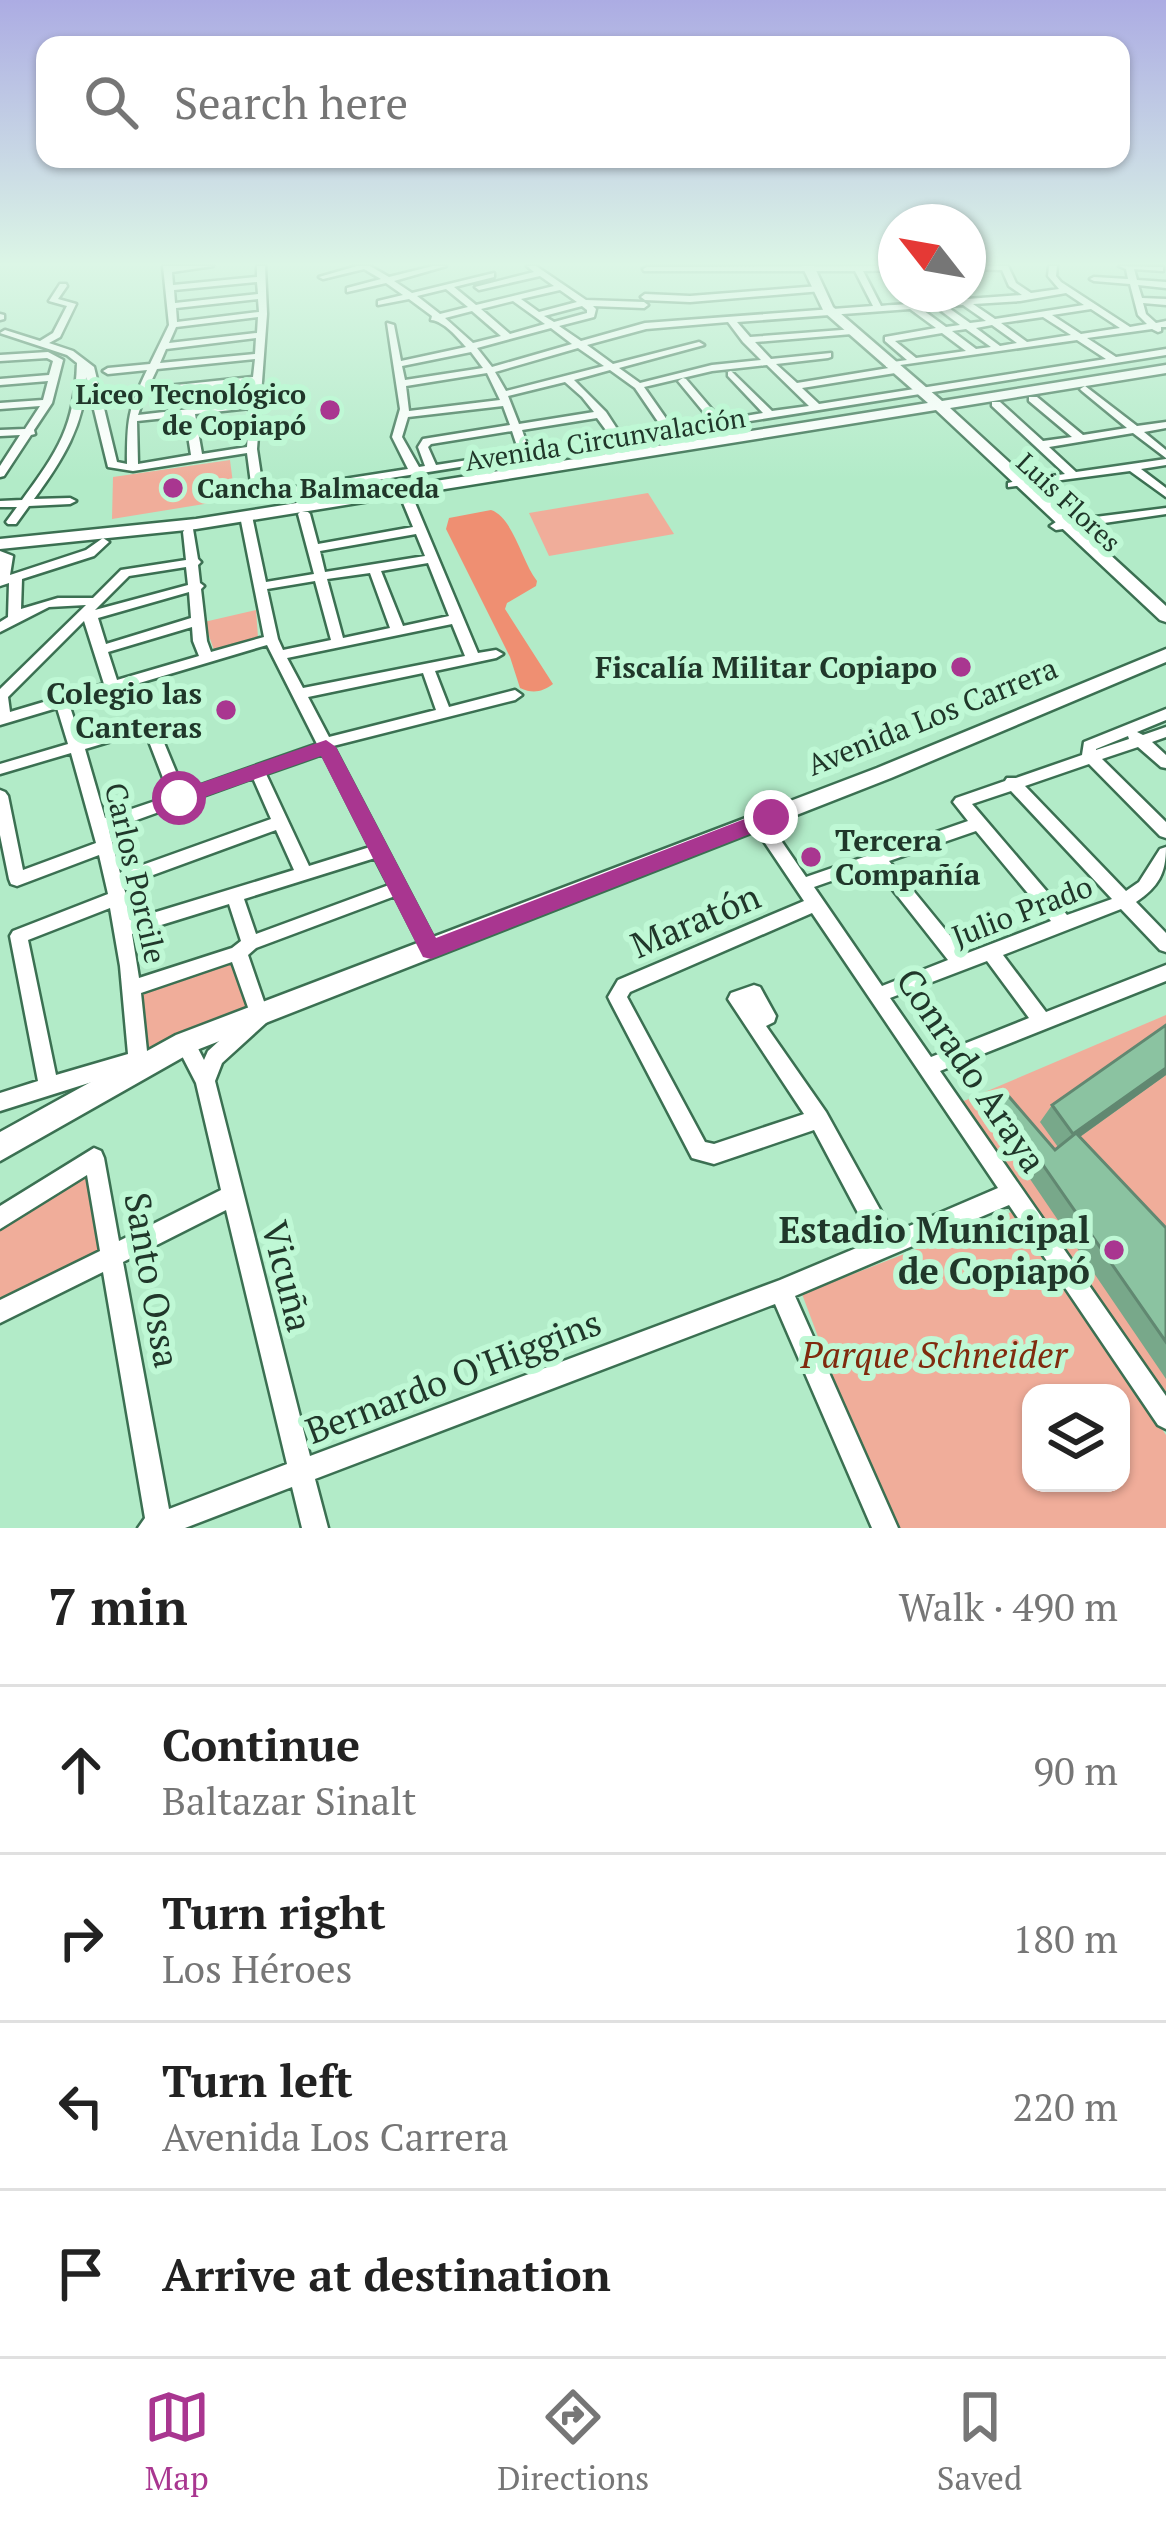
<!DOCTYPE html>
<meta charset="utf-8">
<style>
:root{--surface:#fff;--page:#f2f2f2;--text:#222;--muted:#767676;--line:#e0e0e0;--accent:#a93690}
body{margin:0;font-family:"PT Serif",serif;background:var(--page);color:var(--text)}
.controls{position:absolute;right:36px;bottom:36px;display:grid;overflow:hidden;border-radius:24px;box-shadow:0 3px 9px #0004}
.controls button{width:108px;height:108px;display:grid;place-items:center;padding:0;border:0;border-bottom:3px solid var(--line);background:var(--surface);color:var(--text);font:60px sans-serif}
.compass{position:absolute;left:878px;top:204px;width:108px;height:108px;border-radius:50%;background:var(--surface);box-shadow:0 3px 9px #0004;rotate:301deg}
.stop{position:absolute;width:36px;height:36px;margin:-27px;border:9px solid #a93690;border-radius:50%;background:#fff}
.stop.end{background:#a93690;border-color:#fff;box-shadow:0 3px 12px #0008}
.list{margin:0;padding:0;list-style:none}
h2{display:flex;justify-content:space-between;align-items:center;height:156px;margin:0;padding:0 48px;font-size:51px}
h2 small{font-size:39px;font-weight:400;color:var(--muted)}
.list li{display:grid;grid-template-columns:78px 1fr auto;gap:36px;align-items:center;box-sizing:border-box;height:168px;padding:0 48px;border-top:3px solid var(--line)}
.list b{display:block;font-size:45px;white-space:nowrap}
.list p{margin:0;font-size:39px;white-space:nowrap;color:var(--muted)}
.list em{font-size:39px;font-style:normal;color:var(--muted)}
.icon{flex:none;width:66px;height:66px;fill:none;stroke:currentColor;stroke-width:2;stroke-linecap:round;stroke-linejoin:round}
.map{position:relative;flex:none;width:1166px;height:1528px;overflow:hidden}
.search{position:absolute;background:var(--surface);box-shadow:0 3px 9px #0004;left:36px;right:36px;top:36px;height:132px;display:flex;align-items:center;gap:30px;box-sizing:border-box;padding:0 42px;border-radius:24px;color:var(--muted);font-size:45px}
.sheet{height:828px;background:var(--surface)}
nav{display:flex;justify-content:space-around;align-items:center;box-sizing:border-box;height:168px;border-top:3px solid var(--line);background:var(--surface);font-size:33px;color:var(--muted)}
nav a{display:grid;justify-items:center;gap:6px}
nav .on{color:var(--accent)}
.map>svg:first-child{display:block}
.green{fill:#f0ad9a;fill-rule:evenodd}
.forest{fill:#ef8f72}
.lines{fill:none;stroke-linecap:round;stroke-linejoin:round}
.minor-casing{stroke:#3b7052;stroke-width:5}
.major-casing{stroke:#3b7052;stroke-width:5}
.minor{fill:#fff;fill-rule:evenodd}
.major{fill:#fff;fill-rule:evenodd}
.wall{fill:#78a88a}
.shaded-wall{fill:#618871}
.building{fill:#8bc3a1;stroke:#618871;stroke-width:3}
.route{fill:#a93690}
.poi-dot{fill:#a93690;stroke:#bff8d5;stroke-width:4.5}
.labels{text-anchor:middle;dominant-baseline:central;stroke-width:12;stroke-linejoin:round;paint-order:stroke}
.far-poi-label{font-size:27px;font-weight:bold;fill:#20372a;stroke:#bff8d5;text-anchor:end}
.far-street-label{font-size:27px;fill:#20372a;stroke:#bff8d5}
.poi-label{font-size:30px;font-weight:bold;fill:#20372a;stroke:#bff8d5;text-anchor:end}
.street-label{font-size:30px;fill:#20372a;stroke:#bff8d5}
.near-street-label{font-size:36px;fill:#20372a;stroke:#bff8d5}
.near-poi-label{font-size:36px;font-weight:bold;fill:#20372a;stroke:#bff8d5;text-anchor:end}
.near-park-label{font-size:36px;font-style:italic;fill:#802b0e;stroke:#bff8d5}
</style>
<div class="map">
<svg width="1166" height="1528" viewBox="0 0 1166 1528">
<rect width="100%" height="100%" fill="#b2ebc8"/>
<!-- green -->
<g class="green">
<polygon points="230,460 235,499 112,519 113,477"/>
<polygon points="648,493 674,534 549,556 529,513"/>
<polygon points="256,610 258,637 214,650 204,622"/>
<polygon points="233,956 252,1010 146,1049 138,988"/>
<polygon points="1166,1015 1166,1397 959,1103"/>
<polygon points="91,1168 107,1253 0,1305 0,1224"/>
<path d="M1014 1211 1166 1435V1528H893L880 1502 802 1294ZM1031 1393H1121V1483H1031Z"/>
</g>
<!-- forest -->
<path class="forest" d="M491 510C513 517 522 562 537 581L536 586 507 603 505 609 553 684C542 692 533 694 520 688L510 657 446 529 449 518Z"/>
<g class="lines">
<!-- minor casing -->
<g class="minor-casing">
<g id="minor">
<path d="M163 266H213L172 272 173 285 257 277V266H265L267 314 257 449 263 489 267 491 408 469 392 437 400 409 387 323 394 325 401 361 466 347C458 338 444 321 431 320L432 316 409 299 378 305V301L403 295 386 283 347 292V288L381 279 364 269 323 279 319 277 357 266H370L389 277 433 266H446L394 281 412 293 494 273V277L454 287 476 305 554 286 540 276 479 290 475 287 534 272 527 266H536L586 300 644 302 648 305 644 308 593 306 596 309 594 317 559 326 581 341 645 323 873 306 855 271H644L643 269 647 267 896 266V270L863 271 881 306C898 304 921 305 935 299 946 304 958 295 967 299L1022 295 1009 286 1002 270 968 269V266H1008L1016 283 1031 293 1059 289 1048 276 1049 266H1057L1056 276 1061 282 1130 327 1147 324 1138 315 1130 284 1094 281 1090 279 1094 277 1128 279 1126 269 1119 266 1160 267H1163V271L1134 269 1137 280 1166 282V288L1138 285 1142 298 1166 299V305L1143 303 1146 314 1156 323 1166 321V327H1161V331L1158 332 1152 329 1087 338 1116 357 1166 349V355L265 498 252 491 247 453 133 471 108 467 86 377C85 425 62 461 34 499L70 498 76 501 70 504 29 506 16 524H8L6 522 17 507H0V501L22 500C58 451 75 426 77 363L67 355 0 333 5 330 40 341 53 333 67 306 49 301 60 284H66L67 286 58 299 76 304 60 337 49 343 73 351 94 367 117 462 127 464C127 419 128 410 147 370L108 374 103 371 108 368 150 364 169 325ZM257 282 258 294 175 303 174 290ZM446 289 468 307 440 314 417 296ZM560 290 577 302 539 312 521 299ZM1066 293 1084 305 995 319 973 304 1020 301ZM258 299 259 312 177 322 176 308ZM513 301 545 324 510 334 481 309ZM963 305 986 321 970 323 946 306ZM582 306 587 310V313L554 322 544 316ZM936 307 960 325 946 327 920 308ZM910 309 936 328 885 337V341L907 360 886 363V367L1077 340 1106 359 819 404 802 388 895 373 900 370 895 367 797 383 776 364 828 358 831 357V353L771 359 755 342 852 334 855 333V329L750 337 737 322ZM1091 309 1120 328 1081 334 1052 315ZM472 311 501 336 473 343 445 318ZM258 317 257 333 169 343 176 327ZM1043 317 1071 335 1027 342 1001 323ZM728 322 743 342 761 360 712 365 640 383 619 368 704 345 699 342 613 364 587 345 646 329ZM992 325 1017 343 1000 346 976 328ZM551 328 572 344 492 367 477 348ZM966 329 991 347 976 349 952 331ZM942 333 966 351 916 358 895 341ZM256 338 255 354 160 363 166 349ZM578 348 604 366 506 391 495 372ZM471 352 483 368 405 380 402 366ZM255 359 253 377 148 388 157 369ZM767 365 809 406 772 411 731 371 728 372V376L763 413 721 420 686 379 683 378 678 381 711 421 672 427 644 387 712 371ZM610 370 635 388 663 429 621 435 606 412 574 380ZM487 373 500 400 409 411 406 386ZM565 382 582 397 594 412 519 424 508 396ZM253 383 251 402 138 415 145 394ZM503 406 510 425 423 439 418 447 425 466 419 467 402 437 408 417ZM250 408 247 447 202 454 195 414ZM185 416 191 455 138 464 137 421ZM597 418 611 437 529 450 522 430ZM512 431 519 452 436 465 428 447 431 444Z"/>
<polygon points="819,286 822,287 822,291 690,302 645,300 641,297 645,294 690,296"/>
<polygon points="0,314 4,315 4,319 0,320"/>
<polygon points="48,352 63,360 52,403 34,430 35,434 31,435 4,476 0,477 0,466 20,435 0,436 0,430 25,429 40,406 0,409 0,403 43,400 48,381 0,385 0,379 49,375 53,361 47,358 0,361 0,355"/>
<polygon points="1085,386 1137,426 1166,422 1166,428 1144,432 1166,450 1166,458 1133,433 1049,447 1076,472 1166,459 1166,465 1141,469 1166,488 1166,497 1130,471 1008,487 1008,483 1012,482 1065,474 992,406 992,402 1000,402 1043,441 1072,437 1029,401 1029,397 1037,397 1083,435 1127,428 1082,391 1080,389"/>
<path d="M407 495 413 498 478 653 496 650 503 654 496 658 435 671 449 707 515 690 522 695 515 700 333 746 437 945 440 950 437 955 431 957 425 955 395 896 256 948 248 955 269 1016 267 1022 222 1063 215 1081 310 1456 780 1280 873 1241 814 1130 714 1164 692 1158 611 1003 608 997 618 980 804 901 753 825 751 821 753 817H765L806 877 968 821 953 802 956 798 1005 781 1007 778H1016L1082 755 1084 742 1166 709V720L1137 732 1143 735 1166 727V737L1152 742 1166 755V768L1161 767 1138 747 1102 759 1166 822V838L1160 836 1089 764 1025 786 1126 891 1139 882 1160 849 1166 847C1166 874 1158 887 1136 902L1166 933V952L1160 950 1121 909 1003 955 1046 1012 1166 965V981L940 1071 1166 1396V1429L1158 1425 1009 1205 795 1296 898 1528H872L775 1304 315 1479 328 1528H302L292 1487 185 1528H138L145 1518 103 1272 0 1323V1300L100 1251 87 1175 0 1229V1206L94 1148 101 1151 104 1158 119 1241 221 1190 196 1083 180 1052 175 1050 173 1044 175 1038 185 1034 192 1037 204 1060 208 1051 250 1013 232 962 141 993 147 1051 152 1058 149 1064 0 1111V1093L38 1081 10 936 13 931 108 894 99 855 17 886 11 884 9 879 0 835V790L5 792 8 796 23 870 96 843 71 753 0 774V764L68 744 57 708 0 725V689L86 605 49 607 0 632V622L8 617 9 583 0 586V551L13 556 10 575 86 550 103 538 109 542 94 556 22 579 21 609 58 598H93L121 570 186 560 183 532 185 529H193L198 559 201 562 198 565 200 583 204 586 201 589 207 641 211 652 264 637 240 516 242 514H250L252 516 266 582 314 574 298 514 300 512H308L310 514 318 544 413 527 401 498ZM416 534 425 556 325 572 320 551ZM428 563 449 616 403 626 381 571ZM186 567 188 585 95 610 129 576ZM370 573 390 628 343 638 327 579ZM315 581 331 640 283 650 278 639 267 589ZM189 592 191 618 106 644 98 618ZM84 621 104 684 10 712 8 697ZM452 624 465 656 303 688 287 658ZM192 627 193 641 199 656 117 680 108 652ZM267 645 317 744 184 791 155 721 150 720 81 740 69 704ZM423 673 436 710 329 737 308 697ZM145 731 170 796 105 818 85 749ZM1128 736 1129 739 1096 750V749ZM323 754 370 847 309 866 266 774ZM253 778 271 819 120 873 109 830ZM1011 791 1112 899 1067 915 972 804ZM276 830 294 870 130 920 126 900 127 897 123 886ZM976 831 1051 921 965 954 889 861ZM375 858 389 885 256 934 244 899ZM874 866 948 960 882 986 814 887ZM229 904 241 941 232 948 139 978 132 934ZM110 908 120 966 128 1054 56 1075 28 940ZM812 913 998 1188 893 1233 826 1112 766 1026 774 1022 776 1016 760 987 754 985 731 993 728 999 804 1114 714 1144 705 1142 627 997 630 992ZM987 961 1029 1018 931 1057 890 998ZM226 1210 287 1464 169 1509 123 1262Z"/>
<polygon points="1166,508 1166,514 1056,530 1050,526 1056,522"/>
</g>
</g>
<!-- major casing -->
<g class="major-casing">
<g id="major">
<polygon points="802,266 814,266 833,307 942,401 1166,365 1166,373 950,408 1166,606 1166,622 1160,620 936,410 196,529 0,549 0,539 196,519 928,403 824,312"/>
<polygon points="1166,649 1166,662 891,778 194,1051 0,1161 0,1132 176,1035 877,768"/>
</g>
</g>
<!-- minor -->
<use href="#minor" class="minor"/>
<!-- major -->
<use href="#major" class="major"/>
</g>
<!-- wall -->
<polygon class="wall" points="1166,1025 1166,1075 1080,1137 1166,1228 1166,1379 985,1113 995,1096 1055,1150 1058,1147 1040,1122 1052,1105"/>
<!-- shaded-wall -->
<polygon class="shaded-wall" points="1166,1068 1166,1075 1060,1151 1073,1134"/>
<!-- building -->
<g class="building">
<polygon points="1166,1025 1166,1068 1073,1134 1052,1105"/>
<polygon points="1005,1092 1055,1150 1076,1133 1166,1228 1166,1342 995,1096"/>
</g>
<!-- sky -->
<linearGradient id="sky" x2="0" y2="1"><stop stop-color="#acace3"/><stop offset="0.55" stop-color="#dcf6e6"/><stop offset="1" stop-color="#dcf6e6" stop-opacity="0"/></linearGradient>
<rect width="1166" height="480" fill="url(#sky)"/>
<!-- route -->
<polygon class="route" points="326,740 336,747 436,938 763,812 771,809 781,817 778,823 431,959 423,957 321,756 179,806 169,798 172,793"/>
<!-- markers -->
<g class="poi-dot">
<circle cx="330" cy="410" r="12"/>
<circle cx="173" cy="488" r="12"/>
<circle cx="961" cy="667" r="12"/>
<circle cx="226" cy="710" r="12"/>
<circle cx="811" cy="857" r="12"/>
<circle cx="1114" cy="1250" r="12"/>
</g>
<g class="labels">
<!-- far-poi labels -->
<g class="far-poi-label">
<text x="306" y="394">Liceo Tecnológico<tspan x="306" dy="31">de Copiapó</tspan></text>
<text x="197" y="488" text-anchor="start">Cancha Balmaceda</text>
</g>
<!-- far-street labels -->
<g class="far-street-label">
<text transform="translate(605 439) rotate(-9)">Avenida Circunvalación</text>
<text transform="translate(1069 502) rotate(43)">Luis Flores</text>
</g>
<!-- poi labels -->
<g class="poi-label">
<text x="937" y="667">Fiscalía Militar Copiapo</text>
<text x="202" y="693">Colegio las<tspan x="202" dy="34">Canteras</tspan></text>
<text x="835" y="840" text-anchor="start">Tercera<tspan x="835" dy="34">Compañía</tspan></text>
</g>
<!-- street labels -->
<g class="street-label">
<text transform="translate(932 716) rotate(-22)">Avenida Los Carrera</text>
<text transform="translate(136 873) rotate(77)">Carlos Porcile</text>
<text transform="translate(1022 911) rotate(-21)">Julio Prado</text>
</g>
<!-- near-street labels -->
<g class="near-street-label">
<text transform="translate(695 920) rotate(-23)">Maratón</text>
<text transform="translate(972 1070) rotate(56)">Conrado Araya</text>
<text transform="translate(288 1276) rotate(76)">Vicuña</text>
<text transform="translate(153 1280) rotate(80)">Santo Ossa</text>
<text transform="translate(453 1376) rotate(-21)">Bernardo O'Higgins</text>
</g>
<!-- near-poi labels -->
<g class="near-poi-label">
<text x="1090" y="1229">Estadio Municipal<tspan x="1090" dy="41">de Copiapó</tspan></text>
</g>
<!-- near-park labels -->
<g class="near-park-label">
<text x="934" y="1354">Parque Schneider</text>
</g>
</g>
</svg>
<div class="controls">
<button><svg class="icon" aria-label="layers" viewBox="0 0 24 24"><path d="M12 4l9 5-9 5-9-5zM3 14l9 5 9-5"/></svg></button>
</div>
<svg class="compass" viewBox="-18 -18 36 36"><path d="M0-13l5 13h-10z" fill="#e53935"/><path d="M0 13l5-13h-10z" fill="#767676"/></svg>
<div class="stop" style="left:179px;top:798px"></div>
<div class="stop end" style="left:771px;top:817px"></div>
<div class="search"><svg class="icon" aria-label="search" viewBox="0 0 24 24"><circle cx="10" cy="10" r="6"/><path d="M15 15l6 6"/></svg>Search here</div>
</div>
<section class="sheet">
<h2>7 min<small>Walk · 490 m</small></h2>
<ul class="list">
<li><svg class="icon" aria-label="ahead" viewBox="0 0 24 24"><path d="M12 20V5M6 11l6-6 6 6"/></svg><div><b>Continue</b><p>Baltazar Sinalt</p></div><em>90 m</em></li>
<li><svg class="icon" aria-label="right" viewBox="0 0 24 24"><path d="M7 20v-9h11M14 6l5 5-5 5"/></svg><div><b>Turn right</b><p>Los Héroes</p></div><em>180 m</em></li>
<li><svg class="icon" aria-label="left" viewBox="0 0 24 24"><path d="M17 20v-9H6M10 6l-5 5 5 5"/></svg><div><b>Turn left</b><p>Avenida Los Carrera</p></div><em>220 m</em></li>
<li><svg class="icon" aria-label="arrive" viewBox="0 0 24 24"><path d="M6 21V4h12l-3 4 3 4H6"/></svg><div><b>Arrive at destination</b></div></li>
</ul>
</section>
<nav>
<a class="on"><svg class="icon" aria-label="map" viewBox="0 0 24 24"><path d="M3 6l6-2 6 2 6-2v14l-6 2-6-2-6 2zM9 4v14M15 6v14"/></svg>Map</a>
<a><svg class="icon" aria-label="directions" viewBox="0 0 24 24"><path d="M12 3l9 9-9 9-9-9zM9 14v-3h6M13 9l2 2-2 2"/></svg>Directions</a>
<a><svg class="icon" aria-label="saved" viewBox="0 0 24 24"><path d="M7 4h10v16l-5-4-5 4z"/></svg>Saved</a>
</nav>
